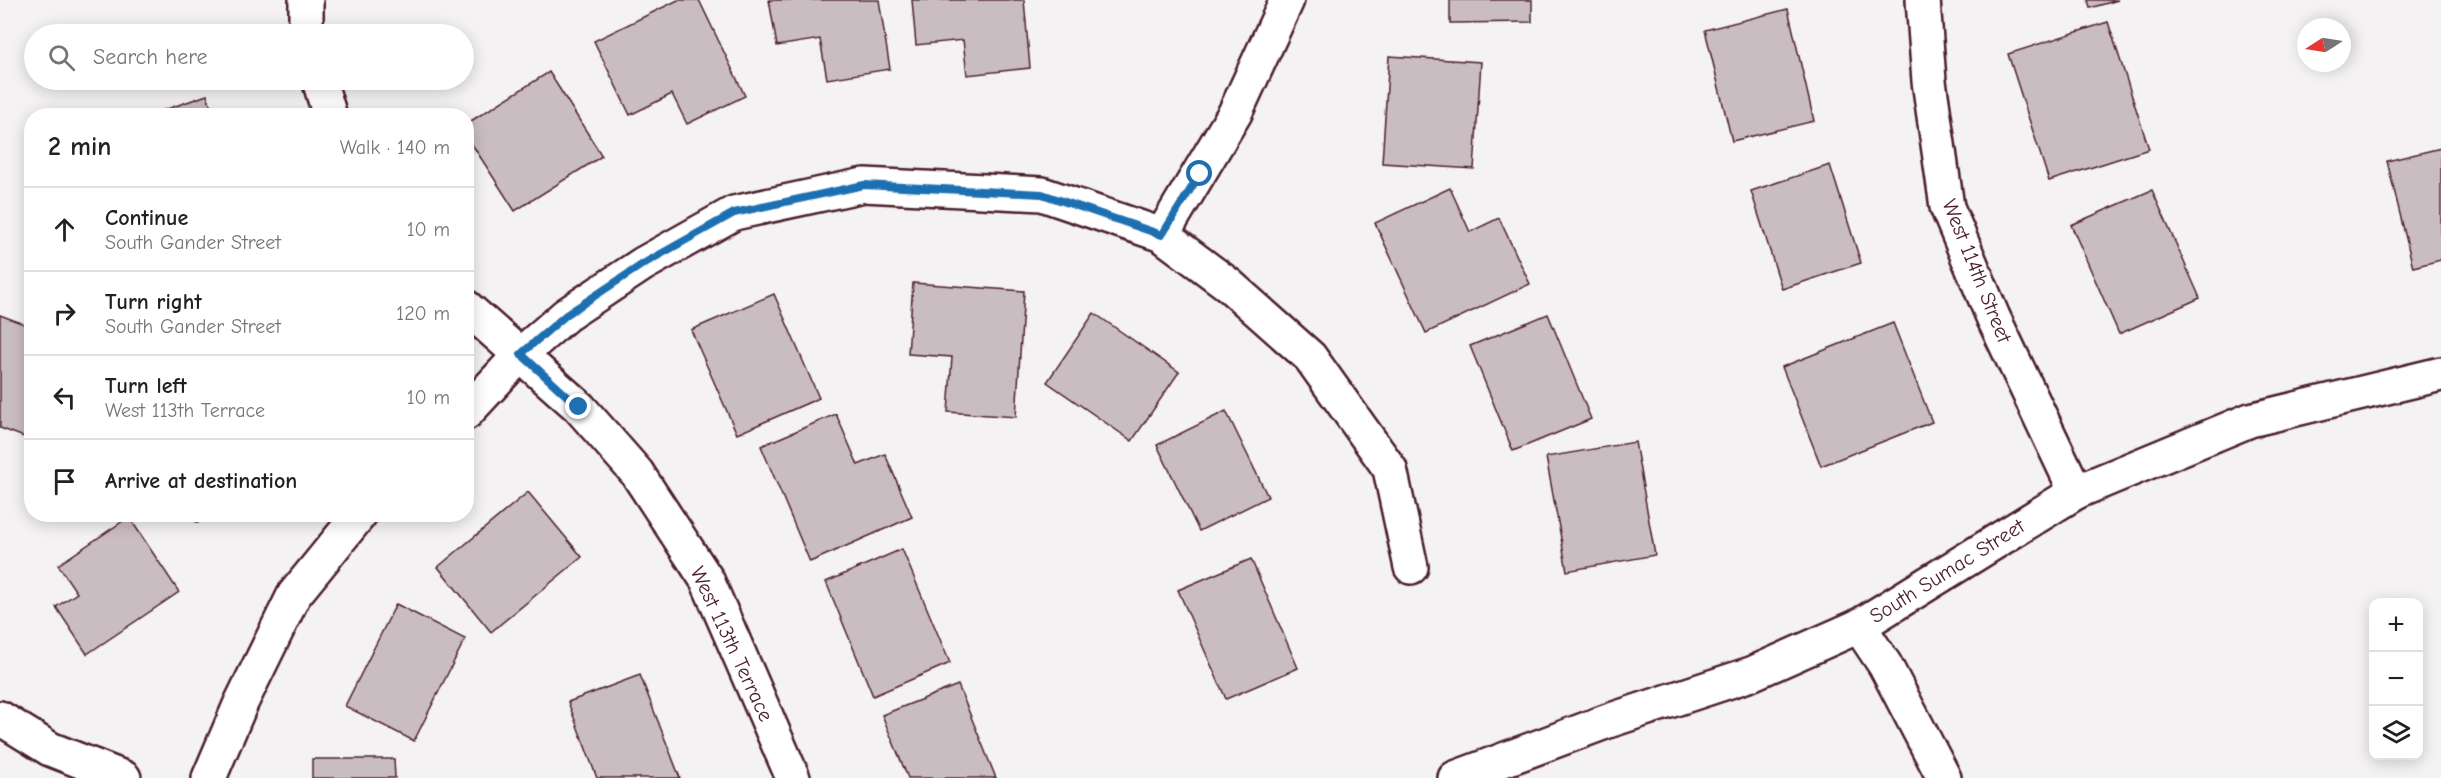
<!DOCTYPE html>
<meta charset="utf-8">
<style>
:root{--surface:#fff;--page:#f6f6f6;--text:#202124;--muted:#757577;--line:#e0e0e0}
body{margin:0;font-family:"Comic Neue",sans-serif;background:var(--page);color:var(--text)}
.controls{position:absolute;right:18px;bottom:18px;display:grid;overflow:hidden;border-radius:12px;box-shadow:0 3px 15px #0003}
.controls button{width:54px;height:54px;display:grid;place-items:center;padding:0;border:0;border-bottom:2px solid var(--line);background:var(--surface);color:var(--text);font:30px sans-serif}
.compass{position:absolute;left:2297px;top:18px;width:54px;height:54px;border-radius:50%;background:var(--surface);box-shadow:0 3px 15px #0003;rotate:258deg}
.stop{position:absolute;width:18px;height:18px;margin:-14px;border:4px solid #1f6fb2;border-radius:50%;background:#fff}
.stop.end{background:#1f6fb2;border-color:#fff;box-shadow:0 2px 6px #0008}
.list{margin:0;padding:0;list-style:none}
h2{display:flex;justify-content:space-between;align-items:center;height:78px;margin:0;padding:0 24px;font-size:26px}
h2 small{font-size:20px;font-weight:400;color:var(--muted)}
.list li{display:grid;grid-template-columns:39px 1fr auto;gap:18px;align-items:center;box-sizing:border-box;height:84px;padding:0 24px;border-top:2px solid var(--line)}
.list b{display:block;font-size:22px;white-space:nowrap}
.list p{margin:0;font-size:20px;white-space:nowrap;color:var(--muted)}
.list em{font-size:20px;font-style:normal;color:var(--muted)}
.icon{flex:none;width:33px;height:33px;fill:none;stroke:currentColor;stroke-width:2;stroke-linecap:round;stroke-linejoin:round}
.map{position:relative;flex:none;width:2441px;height:778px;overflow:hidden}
.search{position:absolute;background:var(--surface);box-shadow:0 3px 15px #0003;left:24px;top:24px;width:450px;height:66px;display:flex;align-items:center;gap:15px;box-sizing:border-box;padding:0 21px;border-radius:33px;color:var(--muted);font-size:22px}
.panel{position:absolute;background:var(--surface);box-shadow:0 3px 15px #0003;left:24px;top:108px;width:450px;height:414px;border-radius:24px}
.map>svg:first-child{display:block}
.building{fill:#cabdc1;stroke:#4a1f2b;stroke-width:1.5}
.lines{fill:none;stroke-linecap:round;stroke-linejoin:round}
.minor-casing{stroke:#4a1f2b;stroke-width:38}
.minor{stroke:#fff;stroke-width:33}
.route{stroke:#1f6fb2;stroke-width:8}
.labels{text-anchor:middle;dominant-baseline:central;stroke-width:5;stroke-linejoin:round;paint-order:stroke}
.street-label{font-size:21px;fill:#4a1f2b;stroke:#fff}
</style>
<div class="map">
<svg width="2441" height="778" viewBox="0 0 2441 778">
<rect width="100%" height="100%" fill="#f4f2f2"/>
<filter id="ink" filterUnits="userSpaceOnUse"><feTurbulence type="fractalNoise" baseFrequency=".0167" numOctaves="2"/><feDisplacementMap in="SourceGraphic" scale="12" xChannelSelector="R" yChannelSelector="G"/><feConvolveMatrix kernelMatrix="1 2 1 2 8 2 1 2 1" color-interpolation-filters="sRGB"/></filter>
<g filter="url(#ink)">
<!-- building -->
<g class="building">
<polygon points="678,0 699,0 745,96 687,124 672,94 630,115 594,41"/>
<polygon points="769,0 879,0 890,69 827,79 820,39 777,46"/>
<polygon points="912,0 1024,0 1030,68 967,75 963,40 916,45"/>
<polygon points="1450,0 1532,0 1532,22 1450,23"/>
<polygon points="2088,0 2118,0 2090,8"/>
<polygon points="1788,9 1814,121 1732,141 1705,30"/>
<polygon points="2108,22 2149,149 2049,181 2008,54"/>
<polygon points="1389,56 1481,62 1474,169 1382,163"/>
<polygon points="549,72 602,156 515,211 466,135 466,124"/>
<polygon points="207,95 214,116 147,116"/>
<polygon points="2441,148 2441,260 2413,267 2387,161"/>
<polygon points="1830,165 1861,263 1782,289 1751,191"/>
<polygon points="1450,188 1470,232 1499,218 1530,284 1426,333 1375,223"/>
<polygon points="2152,190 2200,298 2119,334 2071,225"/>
<polygon points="913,283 1024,291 1016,417 948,412 952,357 908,354"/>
<polygon points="774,294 819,398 737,434 691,330"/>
<polygon points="1094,313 1179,372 1132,441 1047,382"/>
<polygon points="1548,314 1591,419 1513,451 1470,346"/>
<polygon points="0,315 32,327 32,440 0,428"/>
<polygon points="1893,323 1932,422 1821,466 1782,367"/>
<polygon points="1226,411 1268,497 1199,531 1157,445"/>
<polygon points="836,414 858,465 885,454 912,517 810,562 761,446"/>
<polygon points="1635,442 1655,555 1567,571 1546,457"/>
<polygon points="528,492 582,557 491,632 438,567"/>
<polygon points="186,514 204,514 198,523"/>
<polygon points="129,517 179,592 87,654 56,607 77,593 58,565"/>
<polygon points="902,549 950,663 873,696 826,582"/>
<polygon points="1251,559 1298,668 1226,699 1178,590"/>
<polygon points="396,604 465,639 414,741 345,706"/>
<polygon points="640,675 680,778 597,778 568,702"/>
<polygon points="958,685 996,778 908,778 882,715"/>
<polygon points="312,759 394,759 395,778 312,778"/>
</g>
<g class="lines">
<!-- minor casing -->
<g class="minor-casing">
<g id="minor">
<polyline points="306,0 306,34"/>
<polyline points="1923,0 1929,81 1947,207 1993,317 2076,492"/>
<polyline points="319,80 330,116"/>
<polyline points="1162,235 1235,113 1287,0"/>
<polyline points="466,307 579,407 637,473 707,580 793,778"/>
<polyline points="466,413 521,354 566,315 643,264 734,213 864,185 1042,194 1162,235 1229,285 1310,357 1390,469 1411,567"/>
<polyline points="1859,626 1885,665 1944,778"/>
<polyline points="0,718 50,749 124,778"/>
<polyline points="209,778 241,703 294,595 360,514"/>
<polyline points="1455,778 1608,721 1751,674 1859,626 2076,492 2250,420 2441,374"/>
</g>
</g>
<!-- minor -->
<use href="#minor" class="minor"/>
</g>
</g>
<g class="lines" filter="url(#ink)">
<!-- route -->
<polyline class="route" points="579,407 521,354 566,315 643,264 734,213 864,185 1042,194 1162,235 1200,174"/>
</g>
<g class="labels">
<!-- street labels -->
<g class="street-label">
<text transform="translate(1977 271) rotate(68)">West 114th Street</text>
<text transform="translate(1947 571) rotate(-32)">South Sumac Street</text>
<text transform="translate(732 644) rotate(65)">West 113th Terrace</text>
</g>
</g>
</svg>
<div class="controls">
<button>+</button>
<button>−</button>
<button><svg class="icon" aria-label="layers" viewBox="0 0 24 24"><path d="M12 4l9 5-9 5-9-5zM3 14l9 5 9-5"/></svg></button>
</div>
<svg class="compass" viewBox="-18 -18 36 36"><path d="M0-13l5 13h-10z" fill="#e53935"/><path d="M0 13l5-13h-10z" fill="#757577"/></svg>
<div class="stop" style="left:1200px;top:174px"></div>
<div class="stop end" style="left:579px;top:407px"></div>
<div class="search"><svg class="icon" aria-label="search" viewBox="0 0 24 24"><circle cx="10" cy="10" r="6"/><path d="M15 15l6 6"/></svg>Search here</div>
<section class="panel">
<h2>2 min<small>Walk · 140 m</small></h2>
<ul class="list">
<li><svg class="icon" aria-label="ahead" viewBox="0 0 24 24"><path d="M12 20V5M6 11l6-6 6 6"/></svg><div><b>Continue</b><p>South Gander Street</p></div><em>10 m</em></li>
<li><svg class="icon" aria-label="right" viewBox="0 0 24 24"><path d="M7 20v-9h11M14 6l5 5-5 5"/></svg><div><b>Turn right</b><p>South Gander Street</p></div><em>120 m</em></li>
<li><svg class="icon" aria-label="left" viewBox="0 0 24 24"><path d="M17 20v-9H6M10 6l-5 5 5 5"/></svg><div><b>Turn left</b><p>West 113th Terrace</p></div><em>10 m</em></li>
<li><svg class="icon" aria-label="arrive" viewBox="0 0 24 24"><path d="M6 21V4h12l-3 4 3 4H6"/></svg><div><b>Arrive at destination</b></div></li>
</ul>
</section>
</div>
